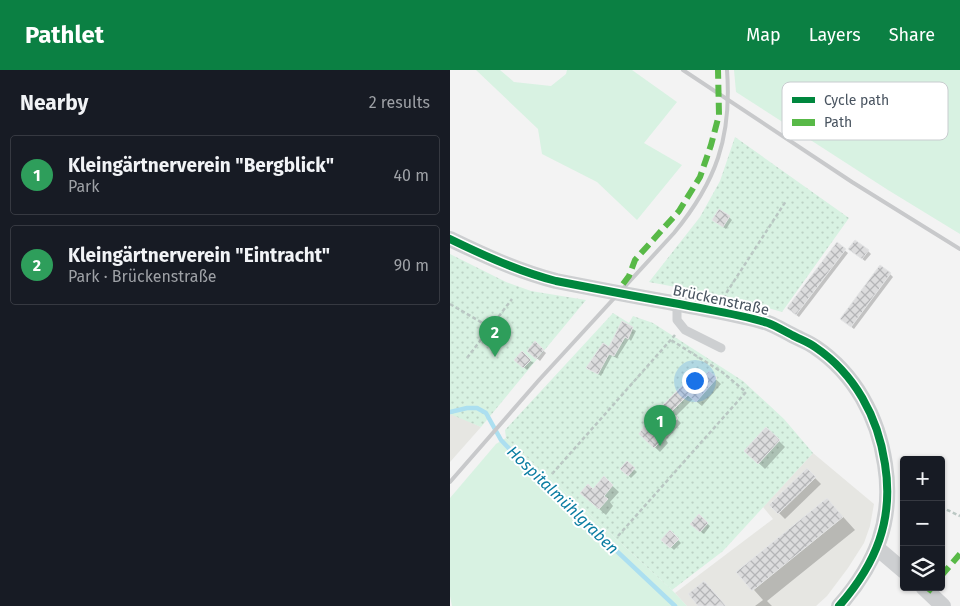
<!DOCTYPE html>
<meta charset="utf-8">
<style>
:root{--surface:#171b24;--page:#20242c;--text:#f1f3f6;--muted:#9ea1a6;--line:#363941;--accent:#0b8043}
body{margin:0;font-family:"Fira Sans",sans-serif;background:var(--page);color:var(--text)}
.controls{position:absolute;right:15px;bottom:15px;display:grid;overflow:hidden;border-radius:5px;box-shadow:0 1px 4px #0004}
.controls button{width:45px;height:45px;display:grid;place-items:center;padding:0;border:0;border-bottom:1px solid var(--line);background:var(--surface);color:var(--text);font:25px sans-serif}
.you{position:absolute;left:244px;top:310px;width:18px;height:18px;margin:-12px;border:4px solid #fff;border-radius:50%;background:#1a73e8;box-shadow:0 0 0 8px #1a73e833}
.badge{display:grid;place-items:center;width:32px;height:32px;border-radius:50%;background:var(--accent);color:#fff;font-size:16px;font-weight:700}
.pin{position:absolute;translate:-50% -41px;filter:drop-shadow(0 1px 2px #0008)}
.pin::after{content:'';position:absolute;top:26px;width:18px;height:15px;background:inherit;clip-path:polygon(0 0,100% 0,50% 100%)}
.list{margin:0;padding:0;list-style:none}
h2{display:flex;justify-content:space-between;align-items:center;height:65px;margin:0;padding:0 20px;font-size:21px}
h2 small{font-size:16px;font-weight:400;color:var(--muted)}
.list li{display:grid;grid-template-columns:32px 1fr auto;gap:15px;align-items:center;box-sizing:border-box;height:80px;margin:0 10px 10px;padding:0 10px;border:1px solid var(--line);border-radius:5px}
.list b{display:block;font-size:19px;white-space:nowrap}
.list p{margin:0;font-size:16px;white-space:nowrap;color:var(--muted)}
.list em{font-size:16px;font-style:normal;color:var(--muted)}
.icon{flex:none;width:28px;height:28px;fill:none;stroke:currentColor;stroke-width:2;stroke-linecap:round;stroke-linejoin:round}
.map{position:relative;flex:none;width:510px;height:536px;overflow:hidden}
header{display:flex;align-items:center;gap:30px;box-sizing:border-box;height:70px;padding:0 25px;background:var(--accent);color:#fff}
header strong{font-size:24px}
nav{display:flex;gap:28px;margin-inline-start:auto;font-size:18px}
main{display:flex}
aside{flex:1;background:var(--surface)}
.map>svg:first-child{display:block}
.commercial{fill:#e6e6e2}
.grass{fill:#d8f2e2}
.park{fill:url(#park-dots)}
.shadow{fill:#0003}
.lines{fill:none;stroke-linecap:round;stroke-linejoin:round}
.stream{stroke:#acdff0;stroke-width:4.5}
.building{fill:url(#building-cross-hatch);stroke:#e4e5e6}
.path{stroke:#bac7c3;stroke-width:2.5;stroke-dasharray:4 2.5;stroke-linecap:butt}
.lane{stroke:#cdcfd1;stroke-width:9}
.street{stroke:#cdcfd1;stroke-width:16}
.rail{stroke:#c8c9cb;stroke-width:4}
.quiet{stroke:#58b947;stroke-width:6;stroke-dasharray:12 6;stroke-linecap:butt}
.cycleway-casing{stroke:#fff;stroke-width:11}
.cycleway{stroke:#00873e;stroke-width:8}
.labels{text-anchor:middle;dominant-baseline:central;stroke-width:4;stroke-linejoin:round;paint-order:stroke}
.street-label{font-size:15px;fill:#495460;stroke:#fff}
.water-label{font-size:16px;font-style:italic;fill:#0b7da2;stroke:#fff}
.key{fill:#fff;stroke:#c8cccf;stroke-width:1}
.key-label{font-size:14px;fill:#495460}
</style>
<header>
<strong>Pathlet</strong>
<nav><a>Map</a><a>Layers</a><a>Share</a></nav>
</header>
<main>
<aside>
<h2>Nearby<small>2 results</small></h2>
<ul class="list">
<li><span class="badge" style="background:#2e9e5b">1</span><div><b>Kleingärtnerverein &quot;Bergblick&quot;</b><p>Park</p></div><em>40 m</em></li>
<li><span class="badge" style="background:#2e9e5b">2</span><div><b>Kleingärtnerverein &quot;Eintracht&quot;</b><p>Park · Brückenstraße</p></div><em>90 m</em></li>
</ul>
</aside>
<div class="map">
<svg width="510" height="536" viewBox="0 0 510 536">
<defs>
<pattern id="park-dots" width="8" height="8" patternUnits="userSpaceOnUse" patternTransform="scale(1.25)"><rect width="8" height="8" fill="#d8f2e2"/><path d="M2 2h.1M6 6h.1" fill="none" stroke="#bbd1c4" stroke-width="1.8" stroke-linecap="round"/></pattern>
<pattern id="building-cross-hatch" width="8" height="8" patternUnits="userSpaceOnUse" patternTransform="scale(1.25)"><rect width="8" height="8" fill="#dcdcdd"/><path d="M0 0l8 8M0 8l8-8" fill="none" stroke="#b4b5b7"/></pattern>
</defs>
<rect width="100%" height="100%" fill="#f3f3f3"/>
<!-- commercial -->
<g class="commercial">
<polygon points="2,343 31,357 0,392 0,344"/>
<polygon points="363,383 424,434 420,456 414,473 398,498 377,526 366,536 237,536 225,523 323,449 313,437"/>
</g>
<!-- grass -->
<g class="grass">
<polygon points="26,0 50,0 64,12 101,16 116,4 117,0 182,0 227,32 194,73 232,95 187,150 147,112 92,84 88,59"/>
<polygon points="284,0 510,0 510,164 438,120 286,22"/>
<polygon points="56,368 222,520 237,536 2,536 0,526 0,428 46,374"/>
</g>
<!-- park -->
<g class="park">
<polygon points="285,67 399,148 332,242 279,227 199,212 250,147 270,111"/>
<polygon points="0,184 56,212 81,221 136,230 31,357 0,344"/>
<polygon points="163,243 179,253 183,246 203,253 293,311 334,349 363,383 273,481 222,520 56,368 55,360"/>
</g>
<!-- shadow -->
<g class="shadow">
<polygon points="279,147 282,150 276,159 267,153"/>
<polygon points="387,174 398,183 349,247 341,241"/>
<polygon points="418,181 421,184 415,191 403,182"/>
<polygon points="440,204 443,207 404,259 395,252"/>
<polygon points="173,253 186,261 181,271 179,269 167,288 162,286 151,306 138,298 160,279"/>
<polygon points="85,273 96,283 90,291 79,281"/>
<polygon points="72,283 83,293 77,300 66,290"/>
<polygon points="259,303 271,314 252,336 243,329 225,347 231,353 216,370 218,373 210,382 191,364 247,316"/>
<polygon points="329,371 335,377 315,399 302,387"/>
<polygon points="177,393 187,402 181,408 171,399"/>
<polygon points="357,400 371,414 335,449 321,435"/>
<polygon points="154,408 169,422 160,432 163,436 156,445 138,429"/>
<polygon points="377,429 405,460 317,531 322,536 305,536 313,530 288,502"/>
<polygon points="249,446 260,456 254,464 242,454"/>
<polygon points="220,462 231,473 224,480 213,470"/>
</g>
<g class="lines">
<!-- stream -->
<polyline class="stream" points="0,342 17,338 27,338 36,343 51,370 70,390 225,536"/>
</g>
<!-- building -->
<g class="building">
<polygon points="269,139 280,146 273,157 262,150"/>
<polygon points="405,170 419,180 412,189 398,179"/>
<polygon points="387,172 396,179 346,245 337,238"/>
<polygon points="430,195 441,203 401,257 390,249"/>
<polygon points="172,251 183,257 178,269 175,267 164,286 159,284 148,304 136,298 153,273 159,277"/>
<polygon points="85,271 94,280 86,289 77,281"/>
<polygon points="72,281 81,290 73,298 64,290"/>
<polygon points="259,301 267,308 246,332 238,325 221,342 228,348 212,365 215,367 204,378 189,364 202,344 203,345 240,308 247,314"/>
<polygon points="316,357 330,370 308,394 294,381"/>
<polygon points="177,391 185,398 178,406 170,399"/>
<polygon points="357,398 366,407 328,444 319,435"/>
<polygon points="154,406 163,415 154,426 158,429 149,439 130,423 138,414 143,419"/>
<polygon points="377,428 393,447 302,521 286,502"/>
<polygon points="249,444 258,453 250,462 240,454"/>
<polygon points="220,460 229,469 220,478 211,470"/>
<polygon points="254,511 276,536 248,536 238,524"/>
</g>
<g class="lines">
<!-- path -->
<g class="path">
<polyline points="275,229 275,225 336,131"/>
<polyline points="0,234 41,258"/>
<polyline points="17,288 62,229"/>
<polyline points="102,404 225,265"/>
<polyline points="491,437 510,446"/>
<polyline points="168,466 296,322 272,302 221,270"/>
</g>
<!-- lane -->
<polyline class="lane" points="227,234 227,250 235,260 271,278"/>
<!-- street -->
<g class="street">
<path d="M0 169C35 186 68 201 106 211 147 219 188 227 229 234 258 240 289 244 318 253 326 256 334 261 342 265 349 269 358 272 365 277 405 304 428 347 435 394 444 450 426 494 389 536"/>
<polyline points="427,478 454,501"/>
<polyline points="473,517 493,536"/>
</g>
<!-- rail -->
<g class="rail">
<polyline points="233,0 402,112 510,179"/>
<path d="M0 412 89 310 224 163C266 112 282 67 277 0"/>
</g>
<!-- quiet -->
<g class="quiet">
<polyline points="173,214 179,206 185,190 229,141 250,107 261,75 269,45 268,0"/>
<polyline points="491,506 510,484"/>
<polyline points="478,522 482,517"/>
</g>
<!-- cycleway casing -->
<g class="cycleway-casing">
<path id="cycleway" d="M0 169C35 186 68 201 106 211 147 219 188 227 229 234 258 240 289 244 318 253 326 256 334 261 342 265 349 269 358 272 365 277 405 304 428 347 435 394 444 450 426 494 389 536"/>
</g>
<!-- cycleway -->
<use href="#cycleway" class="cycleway"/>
</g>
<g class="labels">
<!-- street labels -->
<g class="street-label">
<text transform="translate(271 230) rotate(12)">Brückenstraße</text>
</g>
<!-- water labels -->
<g class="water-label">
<text transform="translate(113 430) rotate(44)">Hospitalmühlgraben</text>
</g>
</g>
<!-- legend -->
<rect x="332" y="12" width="166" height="58" rx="8" class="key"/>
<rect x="342" y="27" width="23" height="6" fill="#00873e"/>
<rect x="342" y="49" width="23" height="7" fill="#58b947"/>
<g class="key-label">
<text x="374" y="35">Cycle path</text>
<text x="374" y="57">Path</text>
</g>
</svg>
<div class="controls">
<button>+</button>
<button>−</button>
<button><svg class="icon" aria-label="layers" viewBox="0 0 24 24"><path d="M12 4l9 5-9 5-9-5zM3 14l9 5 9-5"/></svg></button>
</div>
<div class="you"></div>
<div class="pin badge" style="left:210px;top:376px;background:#2e9e5b">1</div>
<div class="pin badge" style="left:45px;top:287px;background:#2e9e5b">2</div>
</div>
</main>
